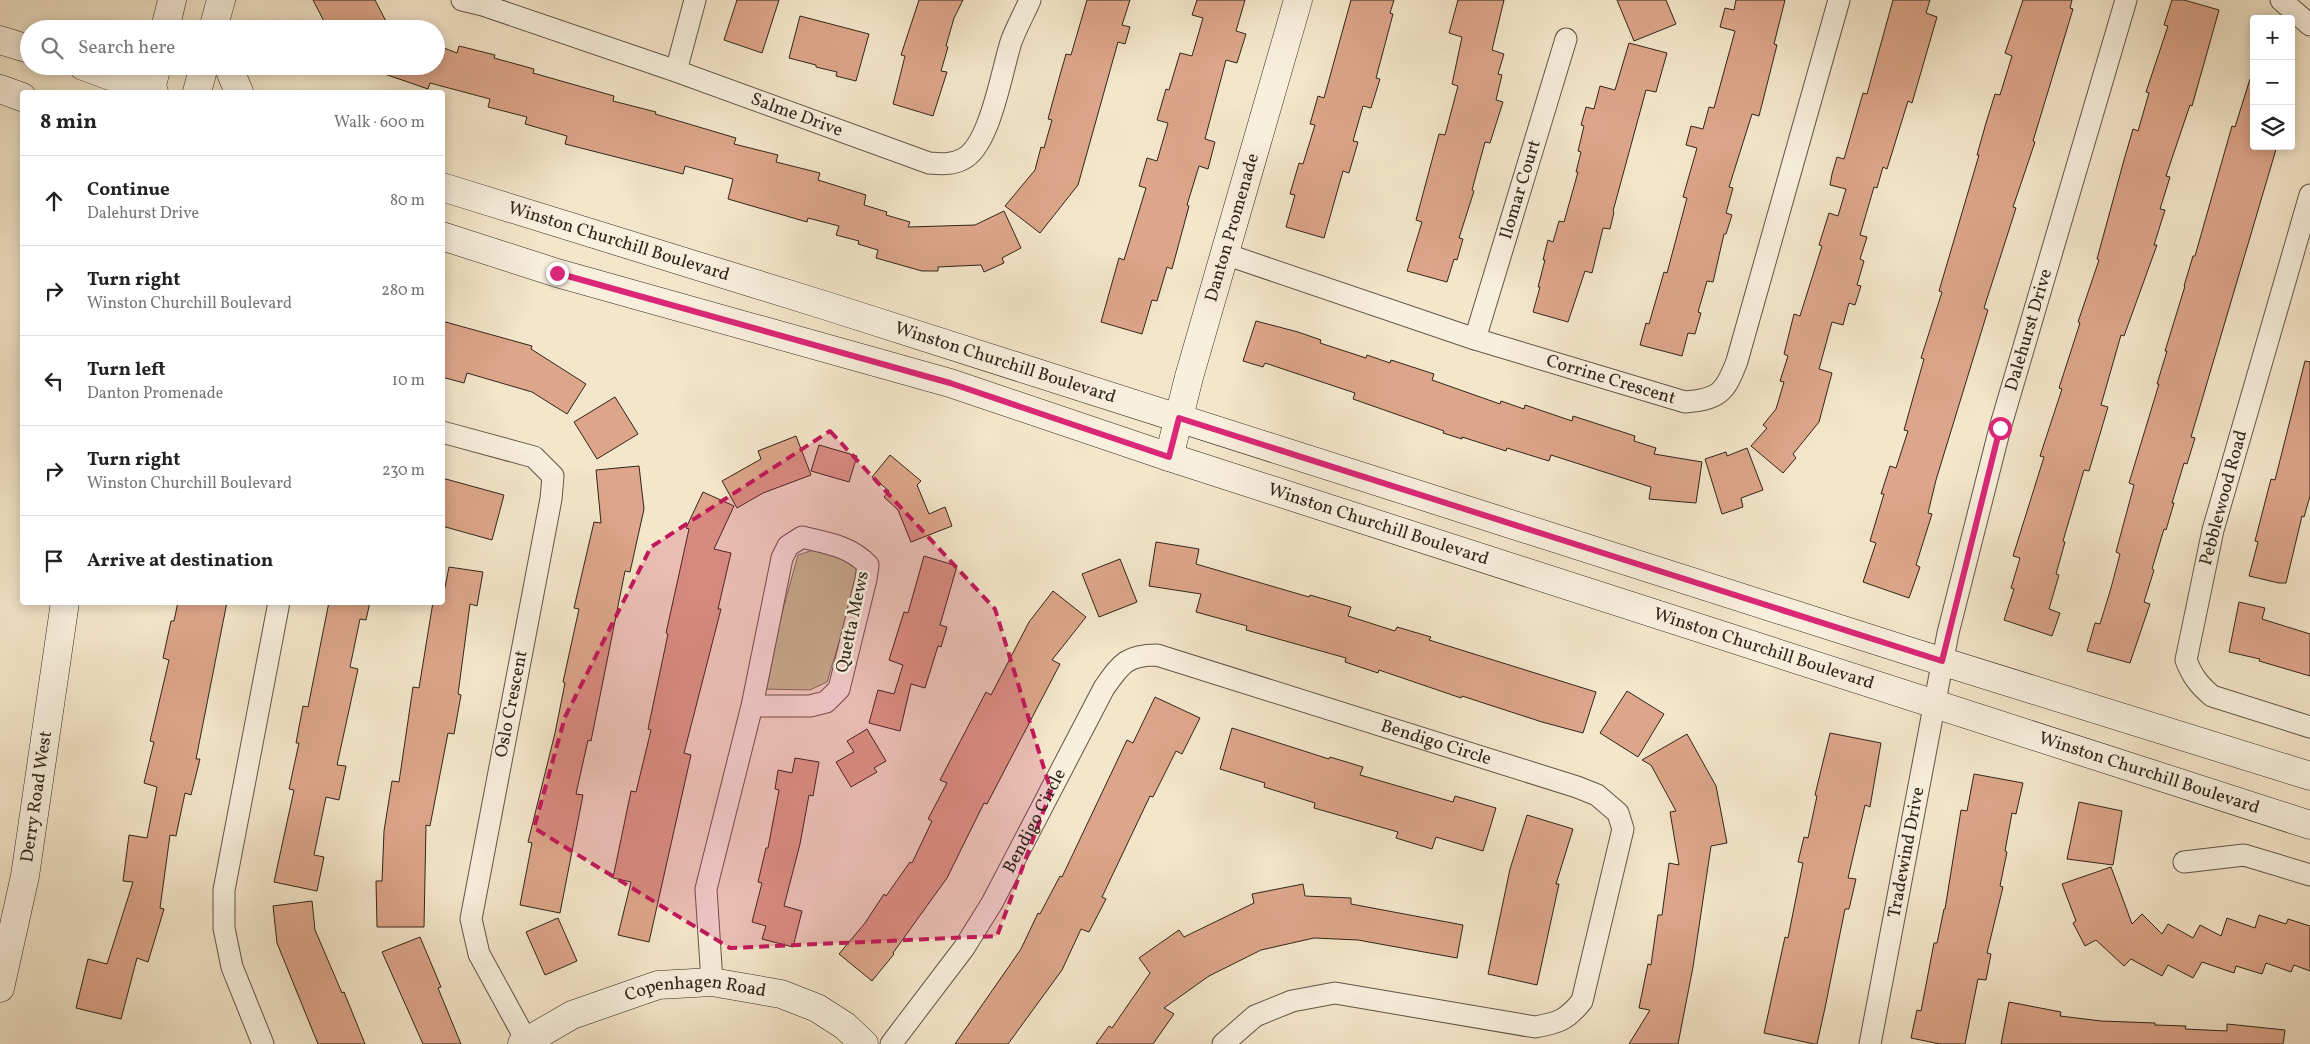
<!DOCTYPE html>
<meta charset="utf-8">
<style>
:root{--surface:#fff;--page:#f2f2f2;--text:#222;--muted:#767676;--line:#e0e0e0}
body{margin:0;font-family:Vollkorn,serif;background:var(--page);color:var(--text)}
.controls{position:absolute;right:15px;top:15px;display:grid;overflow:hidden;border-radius:5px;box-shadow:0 2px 12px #0003}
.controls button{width:45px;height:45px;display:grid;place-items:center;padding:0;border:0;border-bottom:1px solid var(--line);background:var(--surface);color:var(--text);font:25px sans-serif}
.stop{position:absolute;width:15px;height:15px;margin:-11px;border:4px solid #db2777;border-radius:50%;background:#fff}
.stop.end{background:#db2777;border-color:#fff;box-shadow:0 1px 5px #0008}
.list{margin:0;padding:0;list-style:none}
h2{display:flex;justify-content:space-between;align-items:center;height:65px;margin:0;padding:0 20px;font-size:21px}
h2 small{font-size:16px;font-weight:400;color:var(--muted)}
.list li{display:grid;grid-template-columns:32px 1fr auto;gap:15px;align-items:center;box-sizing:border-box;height:90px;padding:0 20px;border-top:1px solid var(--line)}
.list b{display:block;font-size:19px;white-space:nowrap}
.list p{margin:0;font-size:16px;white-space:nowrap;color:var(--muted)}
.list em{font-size:16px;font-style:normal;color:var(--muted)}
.icon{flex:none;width:28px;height:28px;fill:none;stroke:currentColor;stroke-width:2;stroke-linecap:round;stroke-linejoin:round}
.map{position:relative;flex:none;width:2310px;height:1044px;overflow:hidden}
.search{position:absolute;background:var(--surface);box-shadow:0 2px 12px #0003;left:20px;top:20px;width:425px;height:55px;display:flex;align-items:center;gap:12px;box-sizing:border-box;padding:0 18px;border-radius:28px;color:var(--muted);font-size:19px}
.panel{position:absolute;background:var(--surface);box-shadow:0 2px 12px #0003;left:20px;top:90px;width:425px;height:515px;border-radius:5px}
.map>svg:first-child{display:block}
.green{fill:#c2c392;stroke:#797456}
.building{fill:#dda589;stroke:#30251b}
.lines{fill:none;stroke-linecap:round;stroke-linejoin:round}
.street-casing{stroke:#615547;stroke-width:23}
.secondary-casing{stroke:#30251b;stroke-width:29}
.street{stroke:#f8efdd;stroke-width:21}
.secondary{stroke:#f8efdd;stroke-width:28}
.route{stroke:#db2777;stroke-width:6}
.marked{fill:#c2185b;fill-opacity:0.2;stroke:#c2185b;stroke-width:4;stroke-dasharray:10 6;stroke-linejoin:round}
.labels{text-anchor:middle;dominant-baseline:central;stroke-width:5;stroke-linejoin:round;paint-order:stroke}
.street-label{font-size:18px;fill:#30251b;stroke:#f8efdd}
</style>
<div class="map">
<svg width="2310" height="1044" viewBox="0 0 2310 1044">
<rect width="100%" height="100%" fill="#f4e6ca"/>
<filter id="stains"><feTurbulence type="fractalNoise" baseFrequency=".004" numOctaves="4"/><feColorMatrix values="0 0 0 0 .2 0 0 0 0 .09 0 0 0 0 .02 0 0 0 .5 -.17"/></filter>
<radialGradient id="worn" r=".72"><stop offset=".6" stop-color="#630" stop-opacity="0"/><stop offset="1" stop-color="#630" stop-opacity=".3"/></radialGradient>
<!-- green -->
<polygon class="green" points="816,549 854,563 859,577 827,682 810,690 761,689 798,555"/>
<!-- building -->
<g class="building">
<polygon points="313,0 375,0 390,29 328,29"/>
<polygon points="737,0 779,0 762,53 724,40"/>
<polygon points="919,0 963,0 954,18 946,46 948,47 941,71 947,72 933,116 893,104 905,56 901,55"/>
<polygon points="1087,0 1130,0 1122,25 1130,27 1125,44 1118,42 1078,185 1040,233 1005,206 1035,170 1041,147 1044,148 1052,120 1048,119 1060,75 1066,54 1071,55"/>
<polygon points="1197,0 1245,0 1236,31 1246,34 1237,63 1226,60 1205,139 1215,142 1208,169 1199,166 1187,205 1189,206 1172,269 1167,267 1157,301 1152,300 1142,334 1101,322 1119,258 1124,260 1146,188 1139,186 1147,158 1157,161 1168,123 1157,120 1166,89 1169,90 1180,53 1192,56 1203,18 1192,15"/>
<polygon points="1351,0 1394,0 1390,13 1393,14 1376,78 1380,79 1371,108 1363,106 1353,141 1358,142 1349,173 1343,171 1324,238 1286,227 1295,195 1290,194 1299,163 1303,164 1315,125 1310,124 1318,96 1324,98"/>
<polygon points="1458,0 1504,0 1492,50 1504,54 1498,74 1502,75 1496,100 1503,102 1490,143 1485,142 1472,190 1474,191 1459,238 1463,239 1457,260 1454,259 1447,282 1407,271 1422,222 1416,220 1439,134 1445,135 1458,86 1452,84 1462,37 1449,33"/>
<polygon points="1617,0 1666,0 1676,24 1634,41"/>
<polygon points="1736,0 1785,0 1774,44 1777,45 1759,116 1752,114 1729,187 1733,188 1726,213 1732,215 1726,234 1724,234 1713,282 1707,281 1698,312 1701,313 1695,334 1688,333 1682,356 1640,345 1646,323 1649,324 1664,272 1667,273 1687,198 1683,197 1697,148 1686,145 1691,126 1703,129 1709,107 1714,108 1735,31 1720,27 1725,8 1734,10"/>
<polygon points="1893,0 1930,0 1926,13 1937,17 1912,103 1908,101 1887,169 1883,167 1877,188 1874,187 1860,235 1867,237 1860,259 1864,261 1857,285 1861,286 1855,305 1849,303 1843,325 1832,322 1819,369 1832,373 1819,422 1793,454 1796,458 1783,473 1751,446 1767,428 1763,425 1776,409 1784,382 1780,381 1788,356 1784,354 1794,314 1800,316 1822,246 1819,245 1829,213 1838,216 1846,189 1830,185 1832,174 1837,157 1844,159 1863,93 1867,94"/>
<polygon points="2023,0 2072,0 2070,8 2073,9 2033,141 2035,142 2013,207 2016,208 1984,308 1988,310 1936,480 1928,513 1932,514 1916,565 1920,567 1909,598 1863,582 1876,543 1870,541 1884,494 1881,494 1890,466 1896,468 1908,431 1904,430 1924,359 1921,358 1942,292 1939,291 1979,155 1977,155 1986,123 1995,94 2000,95 2012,56 2005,53"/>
<polygon points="2172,0 2184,0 2219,10 2192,106 2190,105 2166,176 2170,177 2160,209 2165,210 2154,245 2157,245 2124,336 2121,335 2101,405 2108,407 2089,471 2084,470 2063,541 2065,542 2056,574 2059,575 2049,609 2060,613 2052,636 2004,620 2014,589 2011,588 2020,558 2013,556 2044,457 2040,456 2062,389 2059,388 2080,323 2078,322 2099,260 2097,259 2124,160 2133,129 2138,131 2149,93 2146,92 2168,26 2164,25"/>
<polygon points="800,16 869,34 856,81 836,76 837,72 816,67 816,65 789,58"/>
<polygon points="1629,43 1667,53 1656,92 1646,90 1613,211 1614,212 1610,229 1603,228 1592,273 1585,271 1568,322 1533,312 1540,287 1538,287 1545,260 1543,260 1548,240 1553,242 1559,221 1564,222 1578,172 1576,172 1581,152 1578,151 1584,126 1581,125 1586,107 1594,109 1600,86 1615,90"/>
<polygon points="436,45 457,53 459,46 495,55 494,58 534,69 533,73 614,96 613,101 656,112 655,114 736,138 734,144 778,155 776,162 820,173 818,180 866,195 864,205 887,212 886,215 910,222 908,227 975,225 1004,211 1021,248 1002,258 1004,263 984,272 981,265 938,267 938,271 922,271 876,258 878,250 858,244 859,241 836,235 839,226 808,218 807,222 728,199 733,179 685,166 683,174 565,144 567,136 525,124 527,117 488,107 490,99 430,83 428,89 370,69 371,66 436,66"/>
<polygon points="2250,79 2254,80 2254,146 2277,146 2191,437 2195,438 2187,464 2184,463 2172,503 2174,503 2166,530 2164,529 2152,569 2154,570 2144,602 2150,604 2130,663 2087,651 2095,623 2100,624 2111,588 2120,554 2116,552 2134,485 2129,483 2159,384 2157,384 2167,351 2165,351 2185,286 2184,286 2193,256 2195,256 2232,126 2235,127"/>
<polygon points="442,321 532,346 531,349 586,384 567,414 532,392 467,373 464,383 442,377"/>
<polygon points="1256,321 1298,332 1321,340 1320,343 1366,358 1367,355 1390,363 1391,360 1434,374 1432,380 1500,404 1501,401 1524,409 1525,405 1572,421 1573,416 1635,436 1634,441 1656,448 1654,454 1702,462 1696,503 1649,499 1651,487 1551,455 1549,461 1507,448 1506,451 1462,437 1462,439 1443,433 1444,431 1353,399 1355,393 1265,363 1263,367 1243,361"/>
<polygon points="2305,361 2310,362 2310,496 2304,517 2302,516 2286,583 2279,583 2249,576 2258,542 2255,541 2271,479 2275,480"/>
<polygon points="615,397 638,434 597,459 574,422"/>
<polygon points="796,436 811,475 763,493 737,508 722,481 761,459 758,451"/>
<polygon points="819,445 857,456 849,482 811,471"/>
<polygon points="1747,448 1763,490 1741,498 1743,507 1722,514 1705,459 1726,452 1727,456"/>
<polygon points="890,455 921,481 917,485 929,514 945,507 952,526 911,542 898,510 884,497 889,491 872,477"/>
<polygon points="639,466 644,509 630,572 625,571 591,741 588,740 576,794 583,795 560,913 520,905 532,843 528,842 555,733 565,683 563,682 579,609 574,608 594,522 601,523 596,470"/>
<polygon points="442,478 504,495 492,540 442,526"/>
<polygon points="703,492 734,506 714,549 731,553 718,609 721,609 684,753 691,755 649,942 618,935 631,882 613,878 631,791 636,792 651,730 648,729 668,634 666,633 689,529 686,528"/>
<polygon points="1156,542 1199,549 1196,564 1309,597 1310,595 1351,607 1348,616 1395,631 1397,627 1431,637 1429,640 1596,692 1583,733 1542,722 1462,696 1461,698 1379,670 1378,673 1345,662 1346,658 1246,630 1247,626 1196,612 1201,594 1149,586"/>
<polygon points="924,556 957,566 940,625 947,627 941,647 938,646 925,688 911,684 900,731 869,723 878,690 894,694 903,665 889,660 904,612 908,613"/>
<polygon points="1120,559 1137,602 1099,617 1082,574"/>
<polygon points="449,567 483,572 477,606 470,604 458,694 461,695 454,734 448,733 430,826 426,825 424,927 377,927 376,881 382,881 384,831 392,781 399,782 413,687 419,688 433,602 442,602"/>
<polygon points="1053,591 1086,617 1052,660 1060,664 987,804 984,803 947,878 893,953 894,954 872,981 839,954 865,923 884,894 886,896 910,862 912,863 932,821 928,819 947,783 940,780 986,692 991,695 1029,622"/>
<polygon points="178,602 227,602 196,759 200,759 191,795 185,793 176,836 170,835 160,908 164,909 148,962 137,958 121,1019 76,1008 88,959 107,964 133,882 123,881 129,835 147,838 157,787 144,783 154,742 150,741 169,660 163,658 171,621 174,621"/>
<polygon points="329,602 370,602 366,620 360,619 350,667 358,669 337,765 346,766 339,800 326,797 314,855 324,857 317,891 274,882 294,790 289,789 299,743 296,743 303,706 308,707"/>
<polygon points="2239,602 2265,608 2262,619 2310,634 2310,676 2259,661 2260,659 2229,652"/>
<polygon points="1627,691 1664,714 1638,757 1600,733"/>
<polygon points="1155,697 1200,718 1182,754 1176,751 1153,797 1150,796 1102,897 1106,899 1089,932 1081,929 1062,970 1008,1044 955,1044 1021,949 1038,913 1040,914 1060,876 1062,877 1127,740 1133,743"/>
<polygon points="1232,728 1329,759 1330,757 1363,767 1360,775 1453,802 1455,796 1496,808 1483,851 1436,837 1432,849 1396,838 1398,832 1314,808 1315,803 1264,787 1265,783 1220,769"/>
<polygon points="867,729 886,761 874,768 877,772 851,787 836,762 854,752 847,741"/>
<polygon points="1830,733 1881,743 1870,807 1865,805 1848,878 1856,879 1849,909 1845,909 1825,1008 1817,1044 1814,1044 1764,1033 1785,937 1788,938 1803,863 1798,862 1804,837 1808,838 1817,796 1815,795"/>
<polygon points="1687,734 1716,786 1727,843 1711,846 1693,967 1678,1044 1629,1044 1650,1010 1639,1008 1648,964 1651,965 1658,915 1662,915 1669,863 1679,865 1670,812 1676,811 1651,765 1642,760"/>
<polygon points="795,758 819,762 813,796 809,795 800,844 784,906 802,911 793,947 762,939 766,926 752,922 762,883 758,882 766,848 768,848 779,790 775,789 778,770 792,773"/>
<polygon points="1974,774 2023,783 2016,814 2012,813 2005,851 2007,852 2000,886 2003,887 1987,953 1991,954 1986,980 1978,979 1965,1044 1940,1044 1911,1038 1917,1010 1921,1011 1934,943 1937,943 1944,909 1945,909 1961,810 1967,811"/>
<polygon points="2079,802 2122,811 2113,865 2067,859"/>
<polygon points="1527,815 1573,829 1556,884 1559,884 1537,985 1488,974 1510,869"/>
<polygon points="2111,867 2132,924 2142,914 2162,934 2168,924 2193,938 2200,925 2221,936 2227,918 2255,928 2259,915 2286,924 2288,919 2310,926 2310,971 2294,965 2291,972 2266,963 2262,974 2236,966 2234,973 2202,962 2193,978 2168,965 2162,976 2131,959 2124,966 2096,940 2085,946 2073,923 2076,921 2062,884"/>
<polygon points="1303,884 1305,896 1351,898 1351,904 1463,925 1457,958 1358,940 1314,938 1261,950 1209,976 1164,1008 1174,1014 1153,1044 1096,1044 1109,1026 1112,1028 1150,973 1139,958 1179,930 1184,937 1254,903 1252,894"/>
<polygon points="312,901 315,930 342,993 344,992 365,1044 318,1044 277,943 273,906"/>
<polygon points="558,918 577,961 545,975 526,932"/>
<polygon points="420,937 441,987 438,988 461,1044 423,1044 382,952"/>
<polygon points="2009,1002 2061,1012 2060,1016 2101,1021 2155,1023 2155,1025 2186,1026 2185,1029 2227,1031 2227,1024 2285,1030 2283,1044 2001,1044"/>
</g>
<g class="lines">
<!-- street casing -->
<g class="street-casing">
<g id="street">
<path id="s1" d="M462 0 483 5 676 71 929 163C941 164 952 165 963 159 990 146 1002 70 1011 42 1016 28 1024 14 1030 0"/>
<polyline points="2281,0 2310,25"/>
<polyline points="676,71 695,0"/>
<path d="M2310 195 2213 530 2186 660C2192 676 2199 685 2212 696L2310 727"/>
<path id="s2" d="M1225 254 1475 339 1685 402C1719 399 1725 393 1737 361L1839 0"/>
<path id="s3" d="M1475 339 1566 39"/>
<polyline points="442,432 534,457 553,476 551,499 471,919 479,954 526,1040"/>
<polyline points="2184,862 2244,855 2310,875"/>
<path d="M712 982 706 889 752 706 782 558 788 546 802 537C827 543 850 546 868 565L866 579 839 689 826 702 810 706H752"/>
<polyline points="263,1044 232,967 224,928 224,890 279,602"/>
<path id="s4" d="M891 1044 964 948 992 903 1104 688C1121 664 1126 655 1157 655L1577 787 1597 795 1618 813 1623 829 1582 1001C1567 1020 1558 1023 1535 1027L1335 993 1292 1001 1255 1016 1223 1044"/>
<path id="s5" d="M1870 1044 1948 633 2000 428 2126 0"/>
</g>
</g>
<!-- secondary casing -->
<g class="secondary-casing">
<g id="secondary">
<polyline points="165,29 172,0"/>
<polyline points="213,29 221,0"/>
<polyline points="0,40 29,49"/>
<polyline points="83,66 154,92"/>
<polyline points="228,66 239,92"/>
<polyline points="0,89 22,97"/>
<polyline points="150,92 157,66"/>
<polyline points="197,92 204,66"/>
<path id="s6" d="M442 187 827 306 1915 653 2310 776"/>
<path id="s7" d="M442 236 557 273 950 383 1169 457 2310 825"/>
<path id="s8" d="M1169 457 1189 377 1298 0"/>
<path id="s9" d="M0 988 25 876 65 602"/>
<path id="s10" d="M522 1044 572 1015 658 985 712 982 781 994 817 1008 845 1026 864 1044"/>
</g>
</g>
<!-- street -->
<use href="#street" class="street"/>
<!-- secondary -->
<use href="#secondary" class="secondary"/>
</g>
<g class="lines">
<!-- route -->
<polyline class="route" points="557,273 950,383 1169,457 1179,418 1942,661 2000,428"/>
</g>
<!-- marked area -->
<path class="marked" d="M830 431 995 609 1051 791 997 936 730 948 534 828 565 717 651 547Z"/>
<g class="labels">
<!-- street labels -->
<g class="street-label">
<text stroke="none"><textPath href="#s1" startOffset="354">Salme Drive</textPath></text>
<text stroke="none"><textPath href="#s3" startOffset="156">Ilomar Court</textPath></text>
<text stroke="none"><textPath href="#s8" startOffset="238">Danton Promenade</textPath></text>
<text stroke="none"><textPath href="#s6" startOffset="185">Winston Churchill Boulevard</textPath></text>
<text stroke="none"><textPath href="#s5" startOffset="732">Dalehurst Drive</textPath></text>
<text stroke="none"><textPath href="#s6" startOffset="590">Winston Churchill Boulevard</textPath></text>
<text stroke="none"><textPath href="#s2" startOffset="406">Corrine Crescent</textPath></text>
<text transform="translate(2224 498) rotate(-75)">Pebblewood Road</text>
<text stroke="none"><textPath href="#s7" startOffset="980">Winston Churchill Boulevard</textPath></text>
<text transform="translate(853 622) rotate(-78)">Quetta Mews</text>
<text stroke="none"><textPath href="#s7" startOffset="1385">Winston Churchill Boulevard</textPath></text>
<text transform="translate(512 704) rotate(-79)">Oslo Crescent</text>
<text stroke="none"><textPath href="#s4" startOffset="775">Bendigo Circle</textPath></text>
<text stroke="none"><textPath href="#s7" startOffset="1790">Winston Churchill Boulevard</textPath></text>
<text stroke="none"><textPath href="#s9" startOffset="195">Derry Road West</textPath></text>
<text stroke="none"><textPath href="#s4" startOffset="266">Bendigo Circle</textPath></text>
<text stroke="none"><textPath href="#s5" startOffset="195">Tradewind Drive</textPath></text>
<text stroke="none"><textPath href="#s10" startOffset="186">Copenhagen Road</textPath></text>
</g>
</g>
<rect width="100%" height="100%" filter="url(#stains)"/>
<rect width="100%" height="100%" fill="url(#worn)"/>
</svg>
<div class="controls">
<button>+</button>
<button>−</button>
<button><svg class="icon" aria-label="layers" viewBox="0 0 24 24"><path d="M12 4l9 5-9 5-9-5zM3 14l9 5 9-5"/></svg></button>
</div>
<div class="stop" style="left:2000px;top:428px"></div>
<div class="stop end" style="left:557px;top:273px"></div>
<div class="search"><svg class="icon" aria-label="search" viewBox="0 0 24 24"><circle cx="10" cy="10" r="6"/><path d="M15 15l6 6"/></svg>Search here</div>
<section class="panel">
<h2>8 min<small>Walk · 600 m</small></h2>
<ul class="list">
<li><svg class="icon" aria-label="ahead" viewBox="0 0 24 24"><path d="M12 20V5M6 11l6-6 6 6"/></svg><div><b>Continue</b><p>Dalehurst Drive</p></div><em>80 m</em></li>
<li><svg class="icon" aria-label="right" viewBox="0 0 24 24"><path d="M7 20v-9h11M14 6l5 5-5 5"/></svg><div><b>Turn right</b><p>Winston Churchill Boulevard</p></div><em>280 m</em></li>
<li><svg class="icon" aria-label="left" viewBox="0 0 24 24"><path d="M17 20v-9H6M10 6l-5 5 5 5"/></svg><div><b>Turn left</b><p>Danton Promenade</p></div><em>10 m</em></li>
<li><svg class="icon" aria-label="right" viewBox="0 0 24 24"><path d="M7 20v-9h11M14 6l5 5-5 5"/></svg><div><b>Turn right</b><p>Winston Churchill Boulevard</p></div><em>230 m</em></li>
<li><svg class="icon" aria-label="arrive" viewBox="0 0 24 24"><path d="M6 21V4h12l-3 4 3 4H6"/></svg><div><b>Arrive at destination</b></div></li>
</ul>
</section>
</div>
